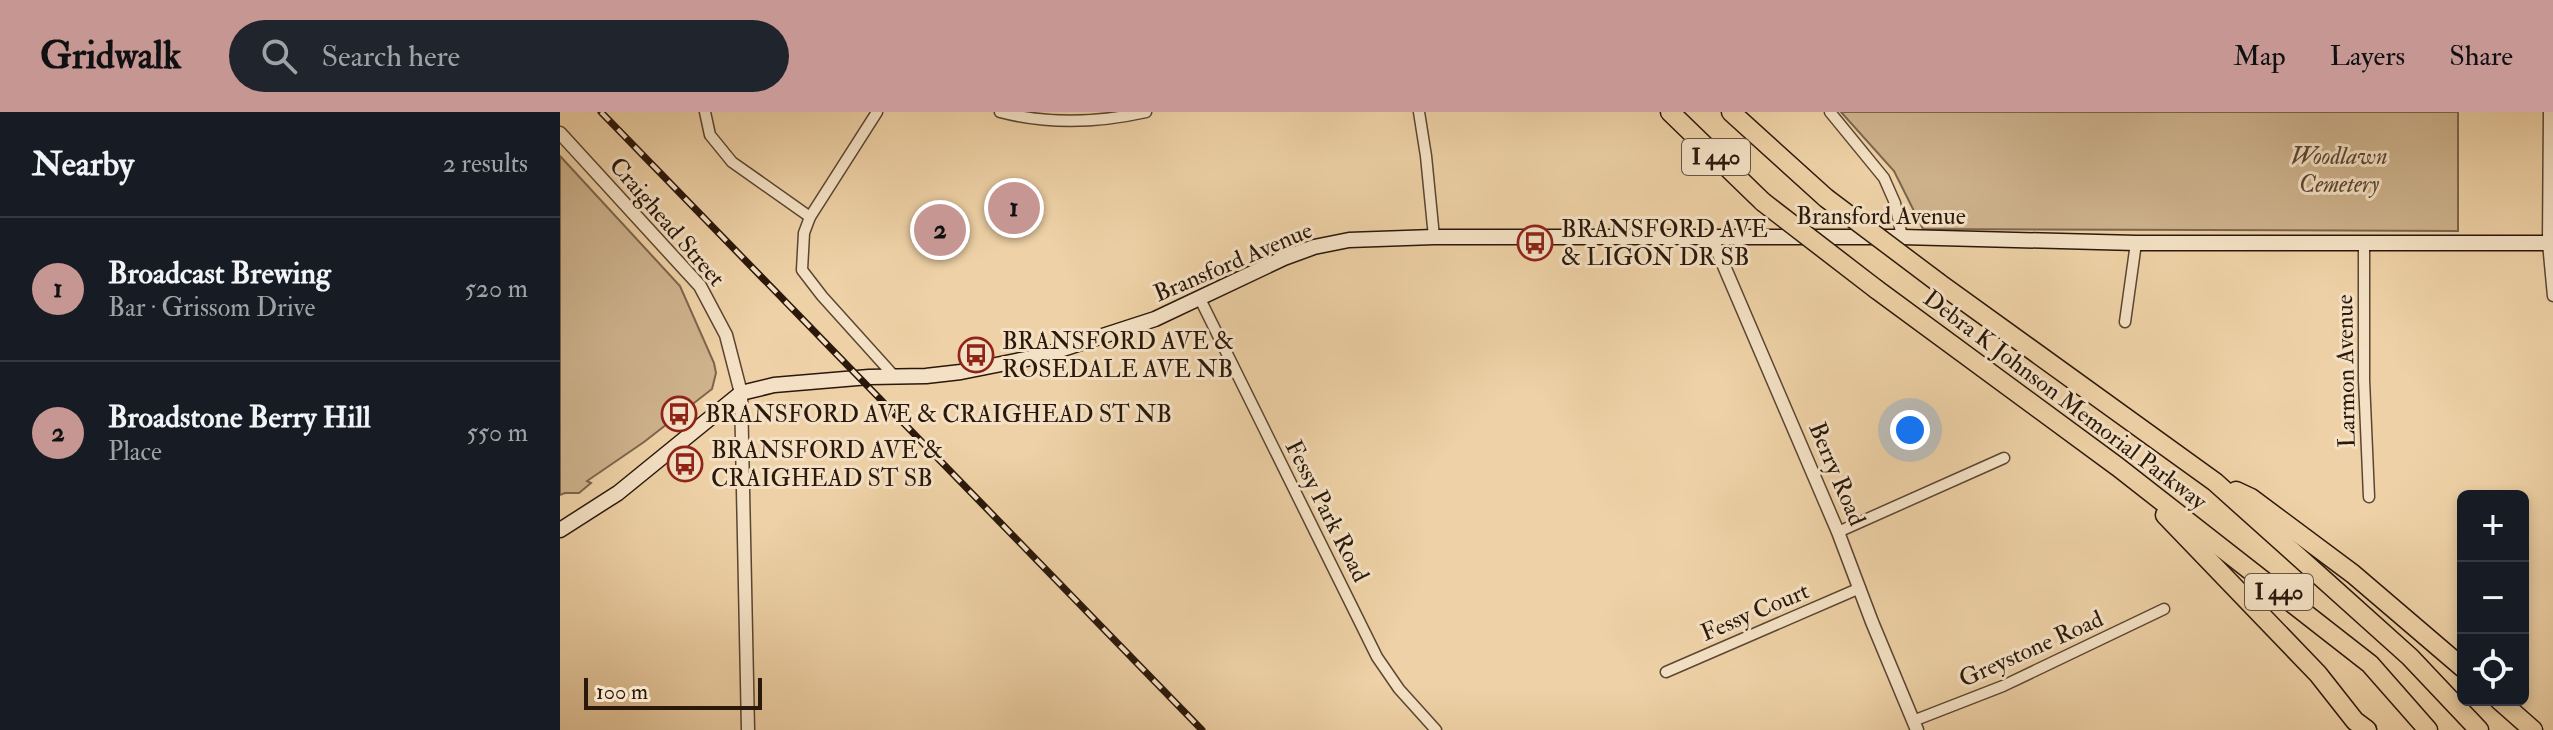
<!DOCTYPE html>
<meta charset="utf-8">
<style>
:root{--surface:#171b24;--page:#20242c;--text:#f1f3f6;--muted:#9ea1a6;--line:#363941;--accent:#c59692}
body{margin:0;font-family:"IM FELL Double Pica",serif;background:var(--page);color:var(--text)}
.controls{position:absolute;right:24px;bottom:24px;display:grid;overflow:hidden;border-radius:12px;box-shadow:0 4px 12px #0003}
.controls button{width:72px;height:72px;display:grid;place-items:center;padding:0;border:0;border-bottom:2px solid var(--line);background:var(--surface);color:var(--text);font:40px sans-serif}
.scale{position:absolute;left:24px;bottom:20px;width:178px;box-sizing:border-box;padding-left:8px;border:4px solid #2a180b;border-top:0;font-size:22px;line-height:28px;white-space:nowrap;color:#2a180b;-webkit-text-stroke:6px #f4e1c5;paint-order:stroke}
.you{position:absolute;left:1350px;top:318px;width:28px;height:28px;margin:-20px;border:6px solid #fff;border-radius:50%;background:#1a73e8;box-shadow:0 0 0 12px #1a73e833}
.badge{display:grid;place-items:center;width:52px;height:52px;border-radius:50%;background:var(--accent);color:#111;font-size:26px;font-weight:700}
.pin{position:absolute;translate:-50% -50%;border:4px solid #fff;box-shadow:0 2px 8px #0006}
.list{margin:0;padding:0;list-style:none}
h2{display:flex;justify-content:space-between;align-items:center;height:104px;margin:0;padding:0 32px;font-size:34px}
h2 small{font-size:26px;font-weight:400;color:var(--muted)}
.list li{display:grid;grid-template-columns:52px 1fr auto;gap:24px;align-items:center;box-sizing:border-box;height:144px;padding:0 32px;border-top:2px solid var(--line)}
.list b{display:block;font-size:30px;white-space:nowrap}
.list p{margin:0;font-size:26px;white-space:nowrap;color:var(--muted)}
.list em{font-size:26px;font-style:normal;color:var(--muted)}
.icon{flex:none;width:44px;height:44px;fill:none;stroke:currentColor;stroke-width:2;stroke-linecap:round;stroke-linejoin:round}
.map{position:relative;flex:none;width:1993px;height:618px;overflow:hidden}
header{display:flex;align-items:center;gap:48px;box-sizing:border-box;height:112px;padding:0 40px;background:var(--accent);color:#111}
header strong{font-size:38px}
nav{display:flex;gap:44px;margin-inline-start:auto;font-size:28px}
.search{width:560px;height:72px;background:var(--page);display:flex;align-items:center;gap:20px;box-sizing:border-box;padding:0 28px;border-radius:44px;color:var(--muted);font-size:30px}
main{display:flex}
aside{flex:1;background:var(--surface)}
.map>svg:first-child{display:block}
.green{fill:#cdb28c;stroke:#7c654c;stroke-width:2}
.lines{fill:none;stroke-linecap:round;stroke-linejoin:round}
.minor-casing{stroke:#5b4632;stroke-width:13}
.tertiary-casing{stroke:#5b4632;stroke-width:15}
.secondary-casing{stroke:#2a180b;stroke-width:17}
.motorway-casing{stroke:#2a180b;stroke-width:21}
.minor{stroke:#f4e1c5;stroke-width:10}
.tertiary{stroke:#f4e1c5;stroke-width:12}
.secondary{stroke:#f4e1c5;stroke-width:14}
.motorway{stroke:#eed1a6;stroke-width:18}
.rail-casing{stroke:#2a180b;stroke-width:7}
.rail{stroke:#f4e1c5;stroke-width:4;stroke-dasharray:12;stroke-linecap:butt}
.motorway-bridge-casing{stroke:#2a180b;stroke-width:21;stroke-linecap:butt}
.motorway-bridge{stroke:#eed1a6;stroke-width:18}
.labels{text-anchor:middle;dominant-baseline:central;stroke-width:6;stroke-linejoin:round;paint-order:stroke}
.shield{fill:#f4e1c5;stroke:#675443;stroke-width:2}
.shield-label{font-size:22px;font-weight:bold;fill:#2a180b}
.park-label{font-size:24px;font-style:italic;fill:#5b4632;stroke:#f4e1c5}
.street-label{font-size:24px;fill:#2a180b;stroke:#f4e1c5}
.poi-label{font-size:24px;fill:#2a180b;stroke:#f4e1c5;text-anchor:start}
</style>
<header>
<strong>Gridwalk</strong>
<div class="search"><svg class="icon" aria-label="search" viewBox="0 0 24 24"><circle cx="10" cy="10" r="6"/><path d="M15 15l6 6"/></svg>Search here</div>
<nav><a>Map</a><a>Layers</a><a>Share</a></nav>
</header>
<main>
<aside>
<h2>Nearby<small>2 results</small></h2>
<ul class="list">
<li><span class="badge">1</span><div><b>Broadcast Brewing</b><p>Bar · Grissom Drive</p></div><em>520 m</em></li>
<li><span class="badge">2</span><div><b>Broadstone Berry Hill</b><p>Place</p></div><em>550 m</em></li>
</ul>
</aside>
<div class="map">
<svg width="1993" height="618" viewBox="0 0 1993 618">
<rect width="100%" height="100%" fill="#eed1a6"/>
<filter id="stains"><feTurbulence type="fractalNoise" baseFrequency=".0025" numOctaves="4"/><feColorMatrix values="0 0 0 0 .2 0 0 0 0 .09 0 0 0 0 .02 0 0 0 .5 -.17"/></filter>
<radialGradient id="worn" r=".72"><stop offset=".6" stop-color="#630" stop-opacity="0"/><stop offset="1" stop-color="#630" stop-opacity=".3"/></radialGradient>
<!-- green -->
<g class="green">
<polygon points="1281,0 1898,0 1898,119 1363,117 1334,59"/>
<polygon points="0,44 120,174 154,251 156,261 152,277 84,330 27,369 31,371 19,381 5,381 0,383"/>
</g>
<g class="lines">
<!-- minor casing -->
<g class="minor-casing">
<g id="minor">
<polyline points="145,0 150,23 172,50 250,105"/>
<polyline points="317,0 250,105 244,121 242,158 262,184 335,265"/>
<path d="M440 0C490 13 537 11 586 0"/>
<polyline points="859,0 866,44 874,125"/>
<polyline points="1270,0 1324,66 1335,91 1342,125"/>
<polyline points="1989,0 1988,131 1993,184"/>
<polyline points="1804,133 1804,268 1809,385"/>
<polyline points="640,187 817,545 839,577 876,618"/>
<polyline points="1565,210 1576,131"/>
<polyline points="1278,420 1444,346"/>
<polyline points="1106,560 1300,476"/>
<polyline points="1353,609 1443,574 1604,497"/>
</g>
</g>
<!-- tertiary casing -->
<g class="tertiary-casing">
<g id="tertiary">
<polyline points="0,21 140,174 166,223 181,281 188,618"/>
<polyline points="1152,126 1278,420 1312,510 1357,618"/>
</g>
</g>
<!-- secondary casing -->
<g class="secondary-casing">
<polyline id="secondary" points="0,418 58,381 181,281 214,273 309,265 366,264 401,260 481,244 595,207 724,146 754,135 789,128 874,125 1342,125 1576,131 1993,131"/>
</g>
<!-- motorway casing -->
<g class="motorway-casing">
<g id="motorway">
<polyline points="1110,0 1203,90"/>
<polyline points="1171,0 1266,86"/>
<polyline points="1379,171 1655,370 1850,545 1919,618"/>
<polyline points="1316,177 1558,355 1810,552 1868,618"/>
<polyline points="1676,379 1691,386 1793,462 1903,556"/>
<polyline points="1605,403 1758,562 1795,609 1807,618"/>
<polyline points="1939,588 1973,618"/>
</g>
</g>
<!-- minor -->
<use href="#minor" class="minor"/>
<!-- tertiary -->
<use href="#tertiary" class="tertiary"/>
<!-- secondary -->
<use href="#secondary" class="secondary"/>
<!-- motorway -->
<use href="#motorway" class="motorway"/>
<!-- rail casing -->
<g class="rail-casing">
<polyline id="rail" points="41,0 642,618"/>
</g>
<!-- rail -->
<use href="#rail" class="rail"/>
<!-- motorway-bridge casing -->
<g class="motorway-bridge-casing">
<g id="motorway-bridge">
<polyline points="1266,86 1379,171"/>
<polyline points="1203,90 1316,177"/>
</g>
</g>
<!-- motorway-bridge -->
<use href="#motorway-bridge" class="motorway-bridge"/>
</g>
<!-- icons -->
<defs>
<g id="bus-ring" transform="scale(1.8)"><circle r="9.5" fill="#f4e1c5" stroke="#8f2418" stroke-width="1.5"/><path d="M-5-6H5V4H4V6H2V4H-2V6H-4V4H-5ZM-3.5-4V0h7V-4ZM-3.5 1.2v1.5H-2V1.2ZM2 1.2v1.5H3.5V1.2Z" fill="#8f2418"/></g>
</defs>
<g fill-rule="evenodd">
<use href="#bus-ring" x="975" y="131"/>
<use href="#bus-ring" x="416" y="243"/>
<use href="#bus-ring" x="119" y="302"/>
<use href="#bus-ring" x="125" y="352"/>
</g>
<g class="labels">
<!-- shield labels -->
<g class="shield">
<rect x="1122" y="27" width="68" height="36" rx="6"/>
<rect x="1685" y="462" width="68" height="36" rx="6"/>
</g>
<g class="shield-label">
<text x="1156" y="45">I 440</text>
<text x="1719" y="480">I 440</text>
</g>
<!-- park labels -->
<g class="park-label">
<text x="1779" y="44">Woodlawn<tspan x="1779" dy="28">Cemetery</tspan></text>
</g>
<!-- street labels -->
<g class="street-label">
<text x="1321" y="104">Bransford Avenue</text>
<text transform="translate(107 110) rotate(49)">Craighead Street</text>
<text transform="translate(673 150) rotate(-23)">Bransford Avenue</text>
<text transform="translate(1786 259) rotate(-91)">Larmon Avenue</text>
<text transform="translate(1505 288) rotate(37)">Debra K Johnson Memorial Parkway</text>
<text transform="translate(1277 362) rotate(67)">Berry Road</text>
<text transform="translate(767 399) rotate(63)">Fessy Park Road</text>
<text transform="translate(1195 500) rotate(-23)">Fessy Court</text>
<text transform="translate(1471 537) rotate(-24)">Greystone Road</text>
</g>
<!-- poi labels -->
<g class="poi-label">
<text x="1001" y="117">BRANSFORD AVE<tspan x="1001" dy="28">&amp; LIGON DR SB</tspan></text>
<text x="442" y="229">BRANSFORD AVE &amp;<tspan x="442" dy="28">ROSEDALE AVE NB</tspan></text>
<text x="145" y="302">BRANSFORD AVE &amp; CRAIGHEAD ST NB</text>
<text x="151" y="338">BRANSFORD AVE &amp;<tspan x="151" dy="28">CRAIGHEAD ST SB</tspan></text>
</g>
</g>
<rect width="100%" height="100%" filter="url(#stains)"/>
<rect width="100%" height="100%" fill="url(#worn)"/>
</svg>
<div class="controls">
<button>+</button>
<button>−</button>
<button><svg class="icon" aria-label="locate" viewBox="0 0 24 24"><circle cx="12" cy="12" r="6"/><path d="M12 2v4M12 18v4M2 12h4M18 12h4"/></svg></button>
</div>
<div class="scale">100 m</div>
<div class="you"></div>
<div class="pin badge" style="left:454px;top:96px">1</div>
<div class="pin badge" style="left:380px;top:118px">2</div>
</div>
</main>
